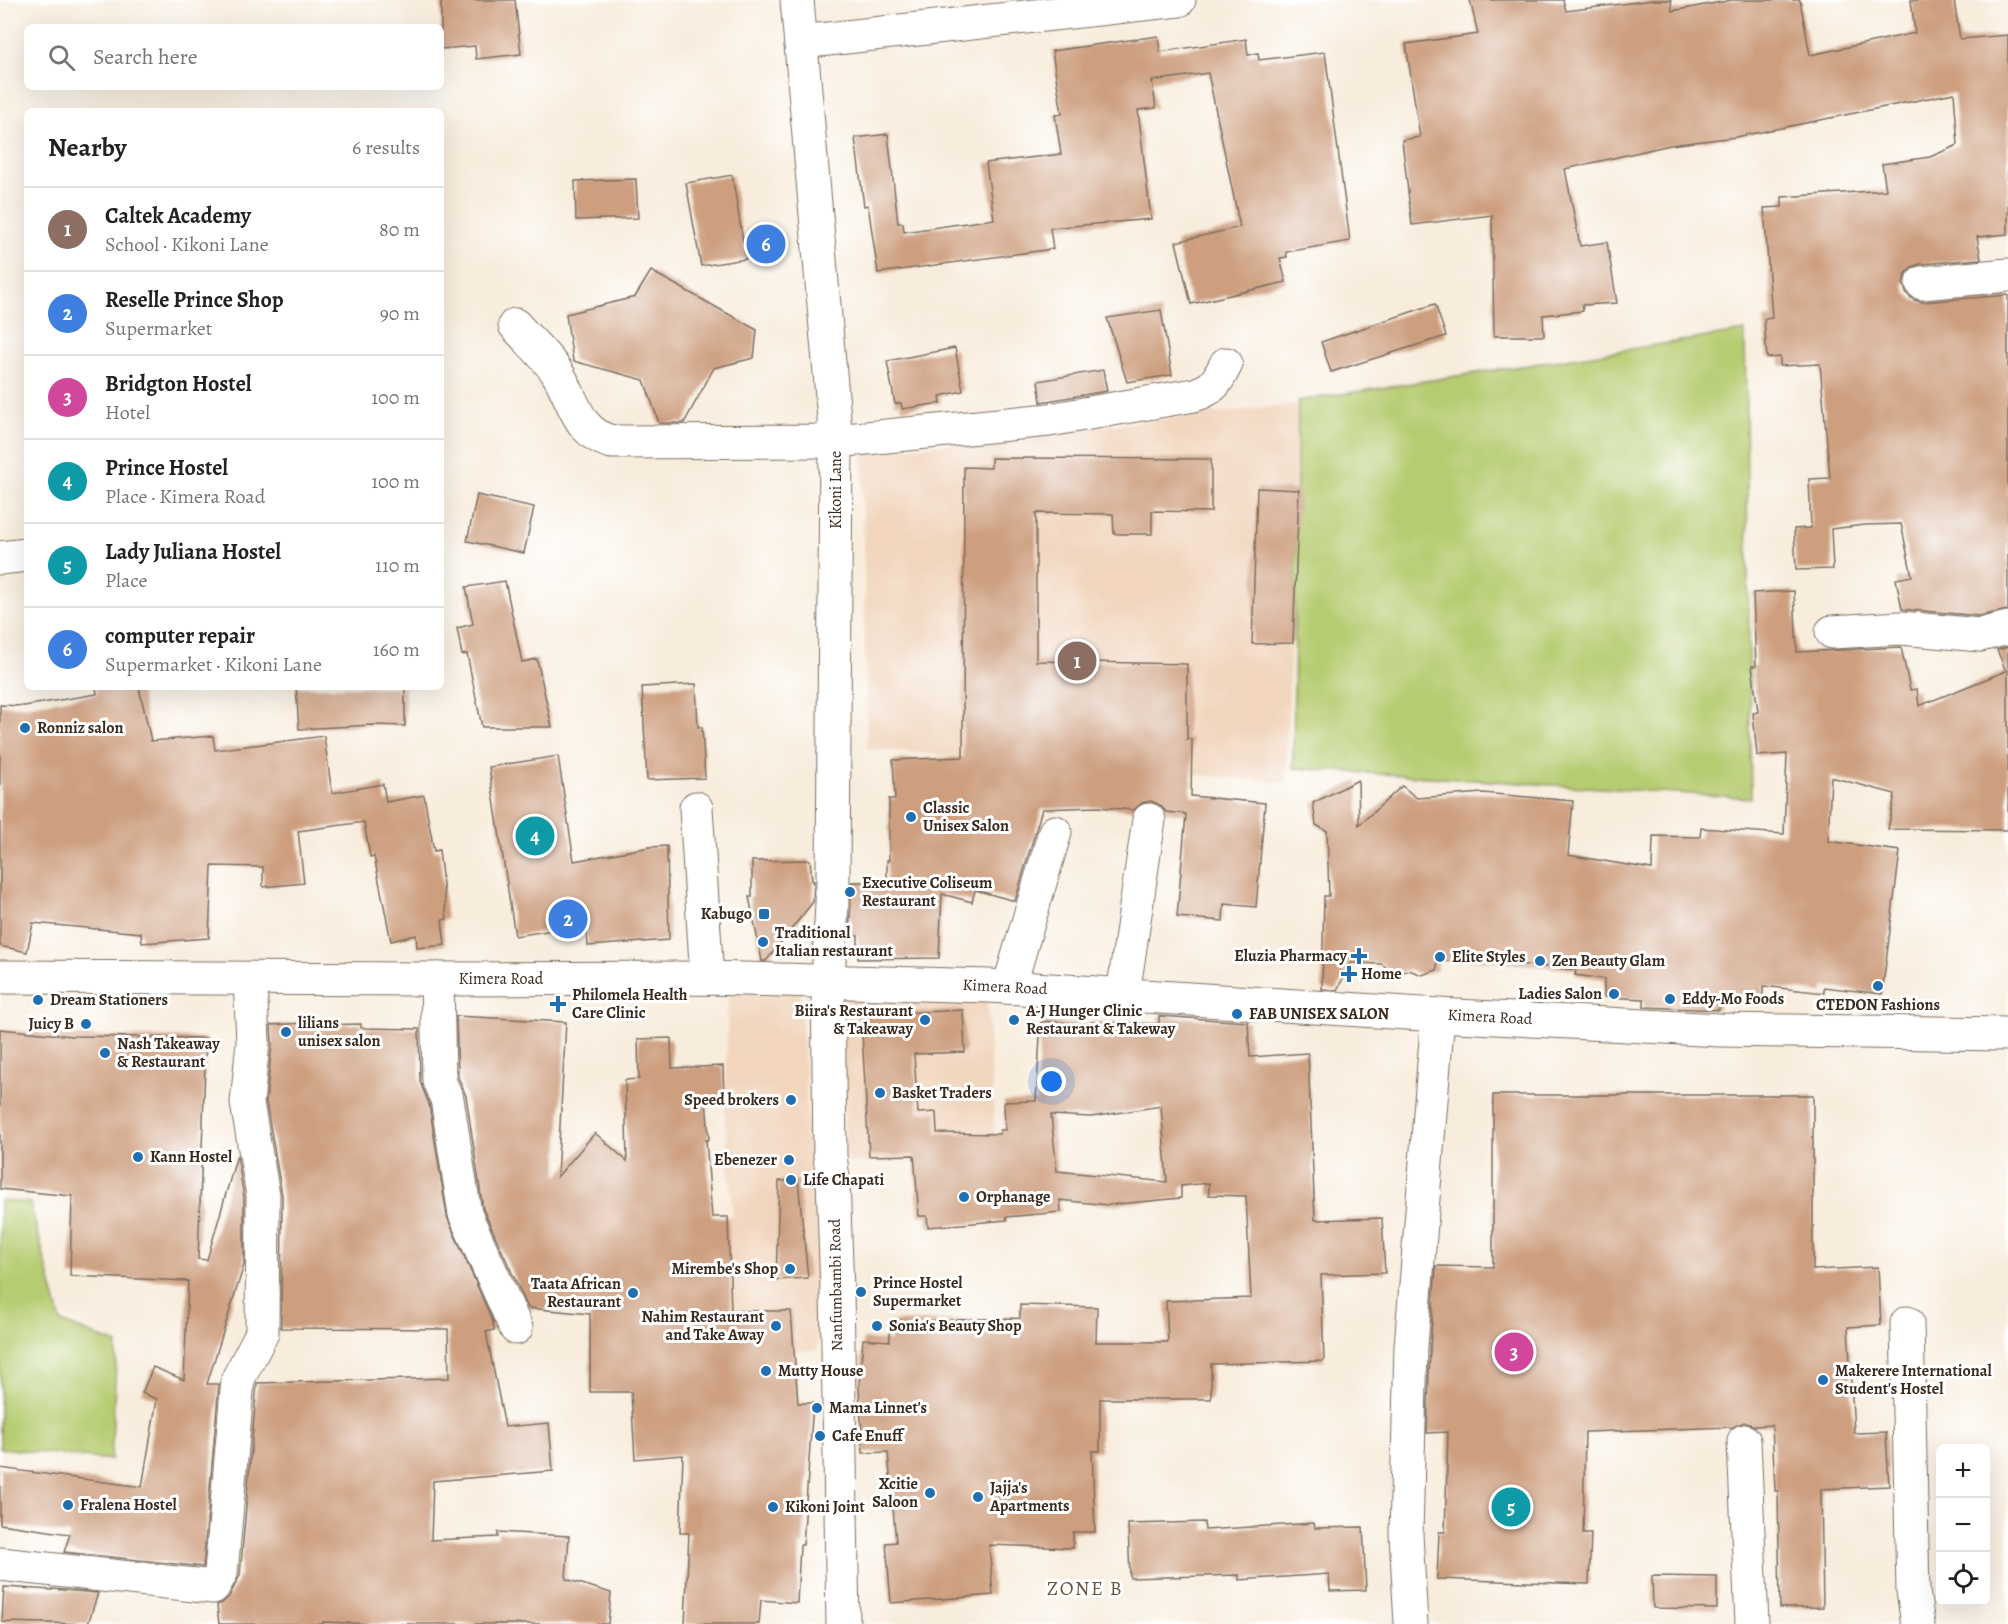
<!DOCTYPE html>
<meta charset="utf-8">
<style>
:root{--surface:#fff;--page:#f2f2f2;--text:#222;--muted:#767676;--line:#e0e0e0;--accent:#1f6fb2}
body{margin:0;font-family:Alegreya,serif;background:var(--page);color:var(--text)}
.controls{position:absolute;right:18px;bottom:18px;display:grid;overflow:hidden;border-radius:9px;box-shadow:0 6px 24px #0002}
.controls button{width:54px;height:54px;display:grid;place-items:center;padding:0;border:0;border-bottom:2px solid var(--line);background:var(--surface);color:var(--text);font:30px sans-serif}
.you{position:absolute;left:1052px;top:1082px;width:21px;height:21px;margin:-15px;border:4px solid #fff;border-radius:50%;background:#1a73e8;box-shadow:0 0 0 9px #1a73e833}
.badge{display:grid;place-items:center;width:39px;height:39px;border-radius:50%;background:var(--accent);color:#fff;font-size:20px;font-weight:700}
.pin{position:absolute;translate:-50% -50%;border:3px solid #fff;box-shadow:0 2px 6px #0006}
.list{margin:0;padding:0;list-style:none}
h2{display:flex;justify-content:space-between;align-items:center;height:78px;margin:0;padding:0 24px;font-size:26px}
h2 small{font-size:20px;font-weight:400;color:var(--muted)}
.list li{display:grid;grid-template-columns:39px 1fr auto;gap:18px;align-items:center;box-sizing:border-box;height:84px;padding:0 24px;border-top:2px solid var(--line)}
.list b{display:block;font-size:22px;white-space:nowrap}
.list p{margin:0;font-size:20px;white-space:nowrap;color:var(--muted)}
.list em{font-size:20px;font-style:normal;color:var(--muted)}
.icon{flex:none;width:33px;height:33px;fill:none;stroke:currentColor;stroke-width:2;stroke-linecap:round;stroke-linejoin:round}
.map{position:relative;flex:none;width:2008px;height:1624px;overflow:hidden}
.search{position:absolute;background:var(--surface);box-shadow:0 6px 24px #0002;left:24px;top:24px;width:420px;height:66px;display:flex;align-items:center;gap:15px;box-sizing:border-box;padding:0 21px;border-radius:9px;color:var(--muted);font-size:22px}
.panel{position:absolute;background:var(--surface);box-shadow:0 6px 24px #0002;left:24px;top:108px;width:420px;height:582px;border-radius:9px}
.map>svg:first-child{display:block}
.built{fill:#f1d5bd}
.green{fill:#b6cc71;stroke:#787b48;stroke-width:1.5}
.building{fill:#cd9f7f;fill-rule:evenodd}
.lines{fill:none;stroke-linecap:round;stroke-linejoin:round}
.minor-casing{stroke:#7d6e61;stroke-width:35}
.minor{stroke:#fff;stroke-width:33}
.poi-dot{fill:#1f6fb2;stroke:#fff;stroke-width:2}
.labels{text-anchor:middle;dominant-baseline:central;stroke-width:6;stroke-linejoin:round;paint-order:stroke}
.street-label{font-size:16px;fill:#3b2a1e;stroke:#fff}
.poi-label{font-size:16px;font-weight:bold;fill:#3b2a1e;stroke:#fff;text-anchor:start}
.quarter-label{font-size:20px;letter-spacing:1.5px;fill:#6e5340;stroke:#fff}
</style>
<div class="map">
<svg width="2008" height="1624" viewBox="0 0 2008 1624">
<rect width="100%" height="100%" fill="#fff"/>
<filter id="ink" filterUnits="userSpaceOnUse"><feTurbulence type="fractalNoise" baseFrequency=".0167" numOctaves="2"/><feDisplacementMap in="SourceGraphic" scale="12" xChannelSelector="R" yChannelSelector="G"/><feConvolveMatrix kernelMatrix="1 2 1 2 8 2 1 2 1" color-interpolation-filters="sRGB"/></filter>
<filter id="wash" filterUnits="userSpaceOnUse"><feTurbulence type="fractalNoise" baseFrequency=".008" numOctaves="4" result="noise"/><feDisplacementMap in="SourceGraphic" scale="24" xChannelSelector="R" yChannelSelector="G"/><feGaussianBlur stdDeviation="1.35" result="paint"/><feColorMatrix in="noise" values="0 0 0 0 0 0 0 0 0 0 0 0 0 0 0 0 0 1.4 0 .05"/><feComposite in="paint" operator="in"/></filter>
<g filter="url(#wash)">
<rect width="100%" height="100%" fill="#f8eddd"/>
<!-- built -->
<g class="built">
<polygon points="1298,404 1286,782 867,749 862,453"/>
<polygon points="800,987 808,1123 817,1216 820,1284 818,1350 703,1354 590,1338 586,1223 733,1217 725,1124 728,990"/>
<polygon points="837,992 987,997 996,1159 846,1162"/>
</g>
<!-- green -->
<g class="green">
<polygon points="1745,331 1751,798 1293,768 1298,401"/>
<polygon points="0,1200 30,1203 61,1322 117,1344 111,1460 0,1448"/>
</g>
<g id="blocks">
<!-- building -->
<g class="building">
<polygon points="441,0 515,0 521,54 476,59 475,46 441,49"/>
<polygon points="1470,0 1563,0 1566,11 1653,0 1671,0 1672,11 1732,0 1800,0 1810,55 1915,33 1911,0 1954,0 1960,39 2008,35 2008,234 1977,237 1981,259 1920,264 1912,267 1905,275 1903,284 1907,294 1914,300 1923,302 2008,295 2008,610 1979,616 1902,609 1896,579 1912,576 1901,524 1865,525 1831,529 1833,569 1796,570 1794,529 1811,528 1809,479 1830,478 1820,364 1780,366 1780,357 1767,358 1764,319 1772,318 1764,208 1782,207 1782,197 1886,190 1882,164 1930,157 1958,145 1954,93 1736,137 1670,145 1565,169 1580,246 1607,242 1617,303 1582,305 1583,311 1543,315 1544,336 1494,336 1492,215 1412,225 1402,140 1420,137 1406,44 1478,34"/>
<polygon points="1158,36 1160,52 1246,39 1248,55 1258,53 1259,60 1325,52 1350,241 1286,252 1287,257 1280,258 1286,282 1191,304 1176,242 1240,227 1208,73 1152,81 1156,108 1138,110 1151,219 1050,228 1053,249 878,273 868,205 864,206 855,138 888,134 898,223 903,223 904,232 994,219 986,163 1061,154 1055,115 1062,114 1052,51"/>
<polygon points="732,175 746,259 701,266 686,183"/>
<polygon points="636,179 638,218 576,220 575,181"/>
<polygon points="651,271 757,330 754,358 714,368 684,423 659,423 644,380 573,361 566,314 635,297"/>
<polygon points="1435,304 1446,336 1331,372 1321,342"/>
<polygon points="1161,310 1172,375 1127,382 1107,318"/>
<polygon points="955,348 963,391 940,396 941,403 902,409 901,403 895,404 887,361"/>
<polygon points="1103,370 1107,391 1041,402 1038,381"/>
<polygon points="991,458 1211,459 1211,512 1152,511 1152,534 1114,534 1113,514 1036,513 1036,661 1187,664 1187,739 1192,739 1191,796 1265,803 1256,907 1224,904 1223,921 1177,917 1186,814 1166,812 1160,805 1151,801 1142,803 1134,810 1097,807 1042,809 1015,901 975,890 972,902 942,894 939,958 858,959 858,936 849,936 852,882 887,882 887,860 889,860 889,799 895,799 893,760 963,757 964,467 991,468"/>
<polygon points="1257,488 1299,490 1293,643 1252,644"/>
<polygon points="477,495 534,507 524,553 467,541"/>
<polygon points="505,581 522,662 537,659 552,727 482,727 467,654 462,655 457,628 473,624 466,587"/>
<polygon points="1794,591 1797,652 1901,647 1910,690 1917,689 1919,706 2006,671 1997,650 2008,647 2008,830 1888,829 1895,794 1831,777 1828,841 1900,851 1882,994 1824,987 1824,993 1763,986 1763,998 1720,997 1719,1010 1644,1007 1644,999 1604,997 1604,979 1575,975 1576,970 1460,958 1460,961 1437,961 1437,970 1422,975 1409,970 1394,975 1382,964 1351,963 1337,990 1322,989 1324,896 1329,896 1327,831 1316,825 1313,803 1358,780 1359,825 1402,786 1417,798 1483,793 1573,801 1568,855 1652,869 1653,836 1700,837 1701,828 1784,834 1787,754 1757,756 1753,713 1758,712 1752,666 1756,666 1753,593"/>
<polygon points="696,684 698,727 702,727 705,778 647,780 642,687"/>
<polygon points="96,687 139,687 151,741 213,736 215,750 324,736 332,793 383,784 386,802 424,795 434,851 439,850 447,919 442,920 445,945 417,948 416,935 391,941 374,856 370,857 364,822 298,831 304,883 263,887 263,867 212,866 209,938 142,943 141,933 33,923 27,952 0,946 0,705 24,706 97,694"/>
<polygon points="296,687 405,687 405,726 373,725 299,729"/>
<polygon points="558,756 574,861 650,847 667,846 669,940 588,946 586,925 515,936 489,767"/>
<polygon points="810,860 812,881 814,881 813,902 766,961 762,961 749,897 752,897 752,861"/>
<path d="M963 1010 965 1052 914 1054 918 1113 936 1112 937 1133 1000 1134V1130H1005L1004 1102 1036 1101 1041 1021 1090 1024 1091 1022 1159 1024V1016L1248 1022 1250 1057 1308 1053 1315 1220 1382 1218 1385 1273 1321 1275 1324 1361 1211 1364V1399H1100V1451H1092L1095 1532H1073V1548L989 1545 993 1595 891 1603 886 1543 896 1542 888 1452 863 1453 859 1388 863 1339 890 1341 889 1322 1020 1318V1305L1097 1307 1096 1342H1168L1166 1301 1251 1298 1246 1196 1209 1195V1183L1181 1186V1198L1108 1205 1060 1200 1061 1212 1006 1217 1007 1220 928 1227 927 1216H919L914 1155 869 1156 861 1015ZM1161 1106 1167 1182 1057 1171 1051 1115 1091 1117Z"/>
<polygon points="456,1016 566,1022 557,1177 595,1133 627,1161 625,1080 639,1079 638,1039 671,1038 672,1068 723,1066 724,1099 706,1099 709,1140 706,1140 712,1217 728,1217 731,1311 791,1311 798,1403 813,1403 803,1545 800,1545 797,1603 761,1600 759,1624 685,1624 689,1533 680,1533 683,1455 635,1459 631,1392 590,1392 590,1314 528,1308 483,1209 466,1096 458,1077"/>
<polygon points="318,1022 317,1025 361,1024 361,1028 419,1029 420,1082 429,1104 447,1217 493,1322 494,1330 486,1332 505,1427 549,1423 553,1471 433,1481 431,1540 498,1537 498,1532 569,1536 566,1579 611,1593 608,1624 376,1624 323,1622 323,1624 219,1624 217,1605 222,1603 229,1597 240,1575 257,1383 449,1378 448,1329 281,1328 282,1195 266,1102 272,1044 271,1025"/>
<polygon points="0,1029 72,1036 206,1038 198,1259 207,1260 237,1155 244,1197 244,1265 207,1384 219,1384 203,1567 64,1552 70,1534 0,1524 0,1468 142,1487 157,1399 142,1393 153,1367 184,1380 188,1281 70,1276 72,1196 0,1189"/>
<polygon points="1493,1095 1813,1095 1813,1270 1878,1267 1881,1325 1848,1327 1854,1433 1886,1432 1889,1486 1821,1489 1823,1607 1780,1608 1778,1491 1775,1491 1772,1425 1754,1426 1744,1422 1733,1427 1585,1432 1583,1533 1591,1533 1589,1584 1437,1579 1439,1532 1445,1532 1448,1432 1427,1433 1430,1347 1436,1266 1493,1267"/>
<polygon points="798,1180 808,1278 776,1280 779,1181"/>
<polygon points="1204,1522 1205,1530 1314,1523 1315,1528 1363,1527 1366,1590 1330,1591 1329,1574 1239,1580 1239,1575 1130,1578 1128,1524"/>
<polygon points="1652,1576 1717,1577 1717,1609 1653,1608"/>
<polygon points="4,1587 52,1590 52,1589 98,1593 88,1624 2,1622"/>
</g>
</g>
</g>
<g filter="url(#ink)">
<use href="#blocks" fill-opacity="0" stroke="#7d6e61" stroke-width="1.5"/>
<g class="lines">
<!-- minor casing -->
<g class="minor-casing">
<g id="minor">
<polyline points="797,0 836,441 833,883 828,982 830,1156 833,1179 837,1291 843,1624"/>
<polyline points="801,42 1179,0"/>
<polyline points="1922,283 2008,275"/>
<path d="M515 325C528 340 545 355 556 371 574 398 576 433 612 442L836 441 1049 420 1194 395C1214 389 1217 382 1226 364"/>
<polyline points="0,558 27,555"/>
<polyline points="1832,632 1901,628 1980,635 2008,628"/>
<polyline points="696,808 707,978"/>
<polyline points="0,977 437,979 707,978 989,986 1438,1015 1720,1030 2008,1034"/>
<polyline points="437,979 439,1081 447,1099 465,1214 516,1328"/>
<polyline points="1009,987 1055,832"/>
<polyline points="1123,994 1149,820"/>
<polyline points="1907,1323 1913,1591 1918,1624"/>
<polyline points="1744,1441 1752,1624"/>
<polyline points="0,1564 213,1587 221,1573 238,1379 262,1333 263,1195 247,1103 253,1042 250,979"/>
<polyline points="1411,1624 1406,1534 1411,1346 1438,1015"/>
</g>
</g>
<!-- minor -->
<use href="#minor" class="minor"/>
</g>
</g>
<!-- markers -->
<g class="poi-dot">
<circle cx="25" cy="728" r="6"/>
<circle cx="911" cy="817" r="6"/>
<circle cx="850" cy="892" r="6"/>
<rect x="758" y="908" width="12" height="12" rx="3"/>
<circle cx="763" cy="942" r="6"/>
<path d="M1356 947h6v6h6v6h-6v6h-6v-6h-6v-6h6z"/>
<circle cx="1440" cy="957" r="6"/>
<circle cx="1540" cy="961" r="6"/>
<path d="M1346 965h6v6h6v6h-6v6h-6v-6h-6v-6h6z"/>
<circle cx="1878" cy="986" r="6"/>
<circle cx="1614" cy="994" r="6"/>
<circle cx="1670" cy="999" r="6"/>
<circle cx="38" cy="1000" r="6"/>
<path d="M555 995h6v6h6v6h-6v6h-6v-6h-6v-6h6z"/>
<circle cx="1237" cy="1014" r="6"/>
<circle cx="925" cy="1020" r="6"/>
<circle cx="1014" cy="1020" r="6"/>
<circle cx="86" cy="1024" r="6"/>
<circle cx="286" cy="1032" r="6"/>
<circle cx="105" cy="1053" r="6"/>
<circle cx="880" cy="1093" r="6"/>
<circle cx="791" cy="1100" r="6"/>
<circle cx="138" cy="1157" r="6"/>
<circle cx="789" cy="1160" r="6"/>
<circle cx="791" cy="1180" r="6"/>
<circle cx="964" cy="1197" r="6"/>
<circle cx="790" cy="1269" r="6"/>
<circle cx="861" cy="1292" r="6"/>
<circle cx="633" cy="1293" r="6"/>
<circle cx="776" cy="1326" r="6"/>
<circle cx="877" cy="1326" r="6"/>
<circle cx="766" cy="1371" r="6"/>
<circle cx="1823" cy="1380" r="6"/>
<circle cx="817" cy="1408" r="6"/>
<circle cx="820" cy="1436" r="6"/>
<circle cx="930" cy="1493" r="6"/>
<circle cx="978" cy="1497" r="6"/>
<circle cx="68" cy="1505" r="6"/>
<circle cx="773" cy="1507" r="6"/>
</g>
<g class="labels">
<!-- street labels -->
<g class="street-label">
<text transform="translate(836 490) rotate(-90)">Kikoni Lane</text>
<text x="501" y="979">Kimera Road</text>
<text transform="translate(1005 987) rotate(3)">Kimera Road</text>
<text transform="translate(1490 1017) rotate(3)">Kimera Road</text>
<text transform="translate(836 1285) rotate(-91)">Nanfumbambi Road</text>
</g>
<!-- poi labels -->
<g class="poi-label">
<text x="37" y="728">Ronniz salon</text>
<text x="923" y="808">Classic<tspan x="923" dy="18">Unisex Salon</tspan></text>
<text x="862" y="883">Executive Coliseum<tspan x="862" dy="18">Restaurant</tspan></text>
<text x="752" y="914" text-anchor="end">Kabugo</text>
<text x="775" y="933">Traditional<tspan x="775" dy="18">Italian restaurant</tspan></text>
<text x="1347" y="956" text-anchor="end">Eluzia Pharmacy</text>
<text x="1452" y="957">Elite Styles</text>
<text x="1552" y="961">Zen Beauty Glam</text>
<text x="1361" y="974">Home</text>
<text x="1602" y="994" text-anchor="end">Ladies Salon</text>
<text x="572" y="995">Philomela Health<tspan x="572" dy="18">Care Clinic</tspan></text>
<text x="1682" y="999">Eddy-Mo Foods</text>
<text x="50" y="1000">Dream Stationers</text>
<text x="1878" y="1005" text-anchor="middle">CTEDON Fashions</text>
<text x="913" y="1011" text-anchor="end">Biira's Restaurant<tspan x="913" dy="18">&amp; Takeaway</tspan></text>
<text x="1026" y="1011">A-J Hunger Clinic<tspan x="1026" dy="18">Restaurant &amp; Takeway</tspan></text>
<text x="1249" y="1014">FAB UNISEX SALON</text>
<text x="298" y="1023">lilians<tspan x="298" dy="18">unisex salon</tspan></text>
<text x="74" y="1024" text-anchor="end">Juicy B</text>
<text x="117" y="1044">Nash Takeaway<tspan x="117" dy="18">&amp; Restaurant</tspan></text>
<text x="892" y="1093">Basket Traders</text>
<text x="779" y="1100" text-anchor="end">Speed brokers</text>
<text x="150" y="1157">Kann Hostel</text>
<text x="777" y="1160" text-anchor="end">Ebenezer</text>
<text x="803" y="1180">Life Chapati</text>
<text x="976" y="1197">Orphanage</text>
<text x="778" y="1269" text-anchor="end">Mirembe's Shop</text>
<text x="873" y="1283">Prince Hostel<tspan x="873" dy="18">Supermarket</tspan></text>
<text x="621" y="1284" text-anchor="end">Taata African<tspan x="621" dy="18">Restaurant</tspan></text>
<text x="764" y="1317" text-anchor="end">Nahim Restaurant<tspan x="764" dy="18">and Take Away</tspan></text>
<text x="889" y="1326">Sonia's Beauty Shop</text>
<text x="778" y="1371">Mutty House</text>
<text x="1835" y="1371">Makerere International<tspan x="1835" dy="18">Student's Hostel</tspan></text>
<text x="829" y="1408">Mama Linnet's</text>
<text x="832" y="1436">Cafe Enuff</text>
<text x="918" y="1484" text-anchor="end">Xcitie<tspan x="918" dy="18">Saloon</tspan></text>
<text x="990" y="1488">Jajja's<tspan x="990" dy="18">Apartments</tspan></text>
<text x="80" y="1505">Fralena Hostel</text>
<text x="785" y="1507">Kikoni Joint</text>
</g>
<!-- quarter labels -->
<g class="quarter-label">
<text x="1085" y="1588">ZONE B</text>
</g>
</g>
</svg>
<div class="controls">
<button>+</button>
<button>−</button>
<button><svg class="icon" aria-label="locate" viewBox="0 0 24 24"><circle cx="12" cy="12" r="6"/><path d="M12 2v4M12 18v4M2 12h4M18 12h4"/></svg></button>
</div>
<div class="you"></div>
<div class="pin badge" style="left:1077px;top:661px;background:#8d6e63">1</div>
<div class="pin badge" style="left:568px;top:919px;background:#3f7fe0">2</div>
<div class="pin badge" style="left:1514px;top:1352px;background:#d1479c">3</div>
<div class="pin badge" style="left:535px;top:836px;background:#0f9aa8">4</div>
<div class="pin badge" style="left:1511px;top:1507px;background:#0f9aa8">5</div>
<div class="pin badge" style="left:766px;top:244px;background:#3f7fe0">6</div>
<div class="search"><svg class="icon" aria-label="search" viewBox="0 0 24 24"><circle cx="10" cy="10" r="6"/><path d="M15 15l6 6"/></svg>Search here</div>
<section class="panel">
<h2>Nearby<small>6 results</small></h2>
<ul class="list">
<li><span class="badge" style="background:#8d6e63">1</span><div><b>Caltek Academy</b><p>School · Kikoni Lane</p></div><em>80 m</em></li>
<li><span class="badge" style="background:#3f7fe0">2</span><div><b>Reselle Prince Shop</b><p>Supermarket</p></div><em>90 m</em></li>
<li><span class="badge" style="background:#d1479c">3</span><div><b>Bridgton Hostel</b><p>Hotel</p></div><em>100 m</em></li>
<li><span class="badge" style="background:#0f9aa8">4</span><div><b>Prince Hostel</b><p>Place · Kimera Road</p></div><em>100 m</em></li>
<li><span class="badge" style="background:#0f9aa8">5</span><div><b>Lady Juliana Hostel</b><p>Place</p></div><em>110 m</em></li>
<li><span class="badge" style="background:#3f7fe0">6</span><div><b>computer repair</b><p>Supermarket · Kikoni Lane</p></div><em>160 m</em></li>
</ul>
</section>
</div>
